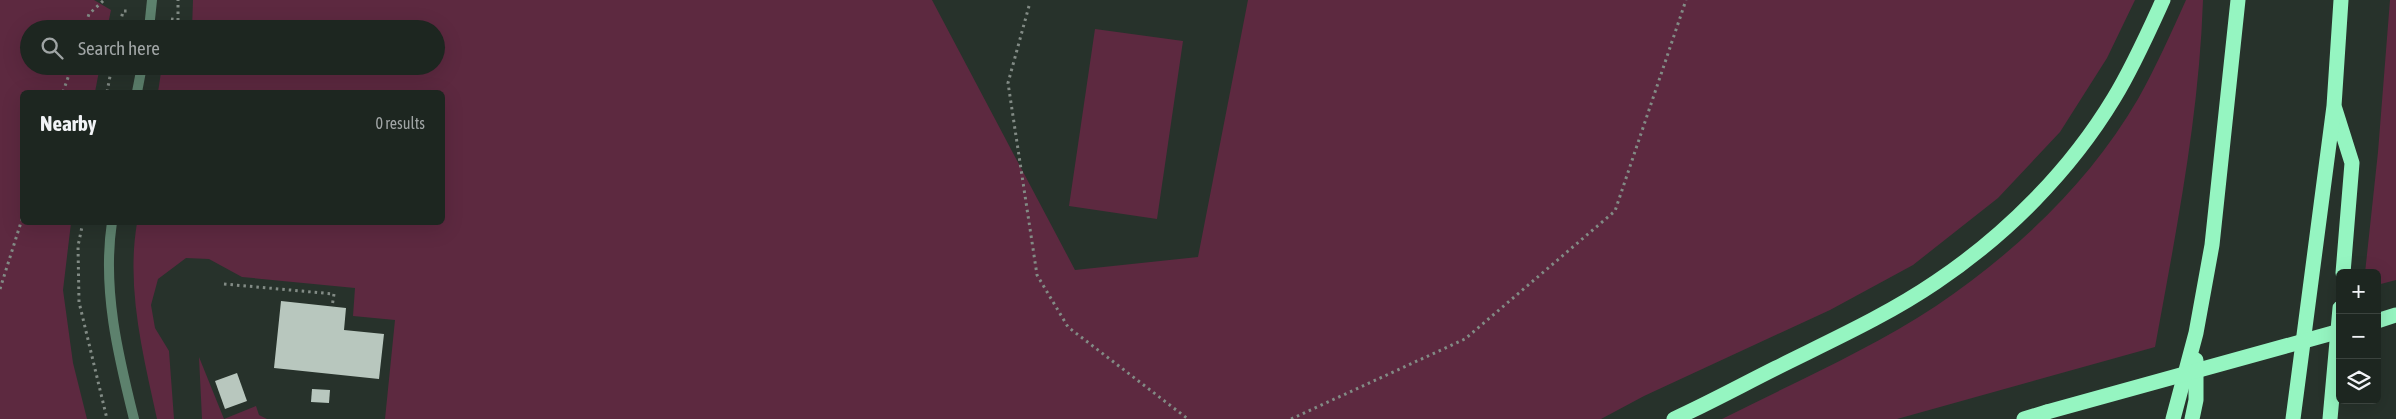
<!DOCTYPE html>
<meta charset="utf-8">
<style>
:root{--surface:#1d2620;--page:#2a322d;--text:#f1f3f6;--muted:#a0a5a5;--line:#3b433e}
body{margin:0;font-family:"Asap Condensed",sans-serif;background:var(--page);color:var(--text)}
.controls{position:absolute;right:15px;bottom:15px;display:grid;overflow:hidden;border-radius:8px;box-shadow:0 5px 20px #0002}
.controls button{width:45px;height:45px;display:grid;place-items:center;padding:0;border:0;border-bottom:1px solid var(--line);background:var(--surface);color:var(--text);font:25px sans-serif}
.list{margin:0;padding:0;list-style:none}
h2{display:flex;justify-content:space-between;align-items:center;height:65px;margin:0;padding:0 20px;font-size:21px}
h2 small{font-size:16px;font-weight:400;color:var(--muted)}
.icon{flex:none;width:28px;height:28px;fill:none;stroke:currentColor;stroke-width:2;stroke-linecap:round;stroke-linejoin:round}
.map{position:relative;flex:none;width:2396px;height:419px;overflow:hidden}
.search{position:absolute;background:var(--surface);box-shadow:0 5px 20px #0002;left:20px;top:20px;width:425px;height:55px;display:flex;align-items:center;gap:12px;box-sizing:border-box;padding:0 18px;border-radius:28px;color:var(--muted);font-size:19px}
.panel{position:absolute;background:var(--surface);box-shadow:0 5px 20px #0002;left:20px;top:90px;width:425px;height:135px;border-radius:8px}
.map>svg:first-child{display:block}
.green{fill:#5d2940}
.building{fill:#b8c7be}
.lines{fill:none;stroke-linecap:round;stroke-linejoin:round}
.path{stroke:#828b85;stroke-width:3;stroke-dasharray:2.5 4;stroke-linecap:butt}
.tertiary{stroke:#5d816d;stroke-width:10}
.motorway{stroke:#95f5c1;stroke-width:15}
.motorway-bridge{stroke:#95f5c1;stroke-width:15}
</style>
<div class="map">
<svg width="2396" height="419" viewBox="0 0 2396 419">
<rect width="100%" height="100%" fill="#27322b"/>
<!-- green -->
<g class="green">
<polygon points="0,0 94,0 111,10 107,29 29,29 29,66 100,66 95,92 22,92 22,222 71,223 63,290 73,363 87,419 0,419"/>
<path d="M193 0H932L1075 270 1198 257 1248 0H2135L2107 58 2060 132 1998 198 1913 265 1830 310 1644 396 1601 419H385L395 320 353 316 355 288 242 277 209 259 186 258 158 279 151 305 155 328 169 351 174 419H157C143 354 126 289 137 223L442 222V92H158L162 66H436V29H192Z"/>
<path d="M2186 0H2203C2199 118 2176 232 2155 347L1897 419H1722C1793 383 1869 350 1936 306 2016 252 2090 182 2138 99 2156 67 2171 33 2186 0Z"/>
<polygon points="2390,0 2396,0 2396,280 2377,285 2377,273 2365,273 2378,152"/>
<polygon points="1095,29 1183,41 1157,219 1069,206"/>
<polygon points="199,357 224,419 256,406 259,415 267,419 202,419"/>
</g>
<!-- building -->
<g class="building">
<polygon points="281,301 346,308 344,330 384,334 379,379 274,368"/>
<polygon points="237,373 247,401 225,409 215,381"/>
<polygon points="312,389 330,390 329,403 311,402"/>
</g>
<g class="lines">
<!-- path -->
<g class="path">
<polyline points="1029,6 1008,83 1037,275 1068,327 1188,419"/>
<polyline points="171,19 178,20 178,0"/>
<polyline points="84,29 89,14 104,0"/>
<polyline points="119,29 123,11 128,11"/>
<polyline points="63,92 72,66"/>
<polyline points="107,92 112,66"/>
<polyline points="83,222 78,246 79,302 107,419"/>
<polyline points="224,284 334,294 332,307"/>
<polyline points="0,289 22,219"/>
<polyline points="1291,419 1465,339 1615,211 1686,0"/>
</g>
<!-- tertiary -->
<g class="tertiary">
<polyline points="149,29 152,0"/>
<polyline points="137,92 142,66"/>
<path d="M112 222C102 289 118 355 134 419"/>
</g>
<!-- motorway -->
<g class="motorway">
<polyline points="2335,109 2352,163 2343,273"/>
<polyline points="2377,321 2396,315"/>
<path d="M1674 419C1709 403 1742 385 1776 368 1830 341 1886 316 1936 282 2006 235 2070 171 2114 98 2133 67 2148 33 2163 0"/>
<polyline points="2024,419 2047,412"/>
<polyline points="2173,419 2196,333 2212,245 2238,0"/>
<polyline points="2192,419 2196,400 2196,360"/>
<polyline points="2293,419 2334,106 2341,0"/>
<polyline points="2330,419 2340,308"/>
</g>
<!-- motorway-bridge -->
<polyline class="motorway-bridge" points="2047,412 2340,331"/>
</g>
</svg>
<div class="controls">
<button>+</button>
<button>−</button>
<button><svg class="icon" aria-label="layers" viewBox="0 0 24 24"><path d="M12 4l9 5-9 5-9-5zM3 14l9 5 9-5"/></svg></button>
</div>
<div class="search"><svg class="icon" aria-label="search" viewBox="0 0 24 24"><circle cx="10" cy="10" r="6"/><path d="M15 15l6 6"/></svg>Search here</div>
<section class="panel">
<h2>Nearby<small>0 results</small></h2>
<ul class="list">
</ul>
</section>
</div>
